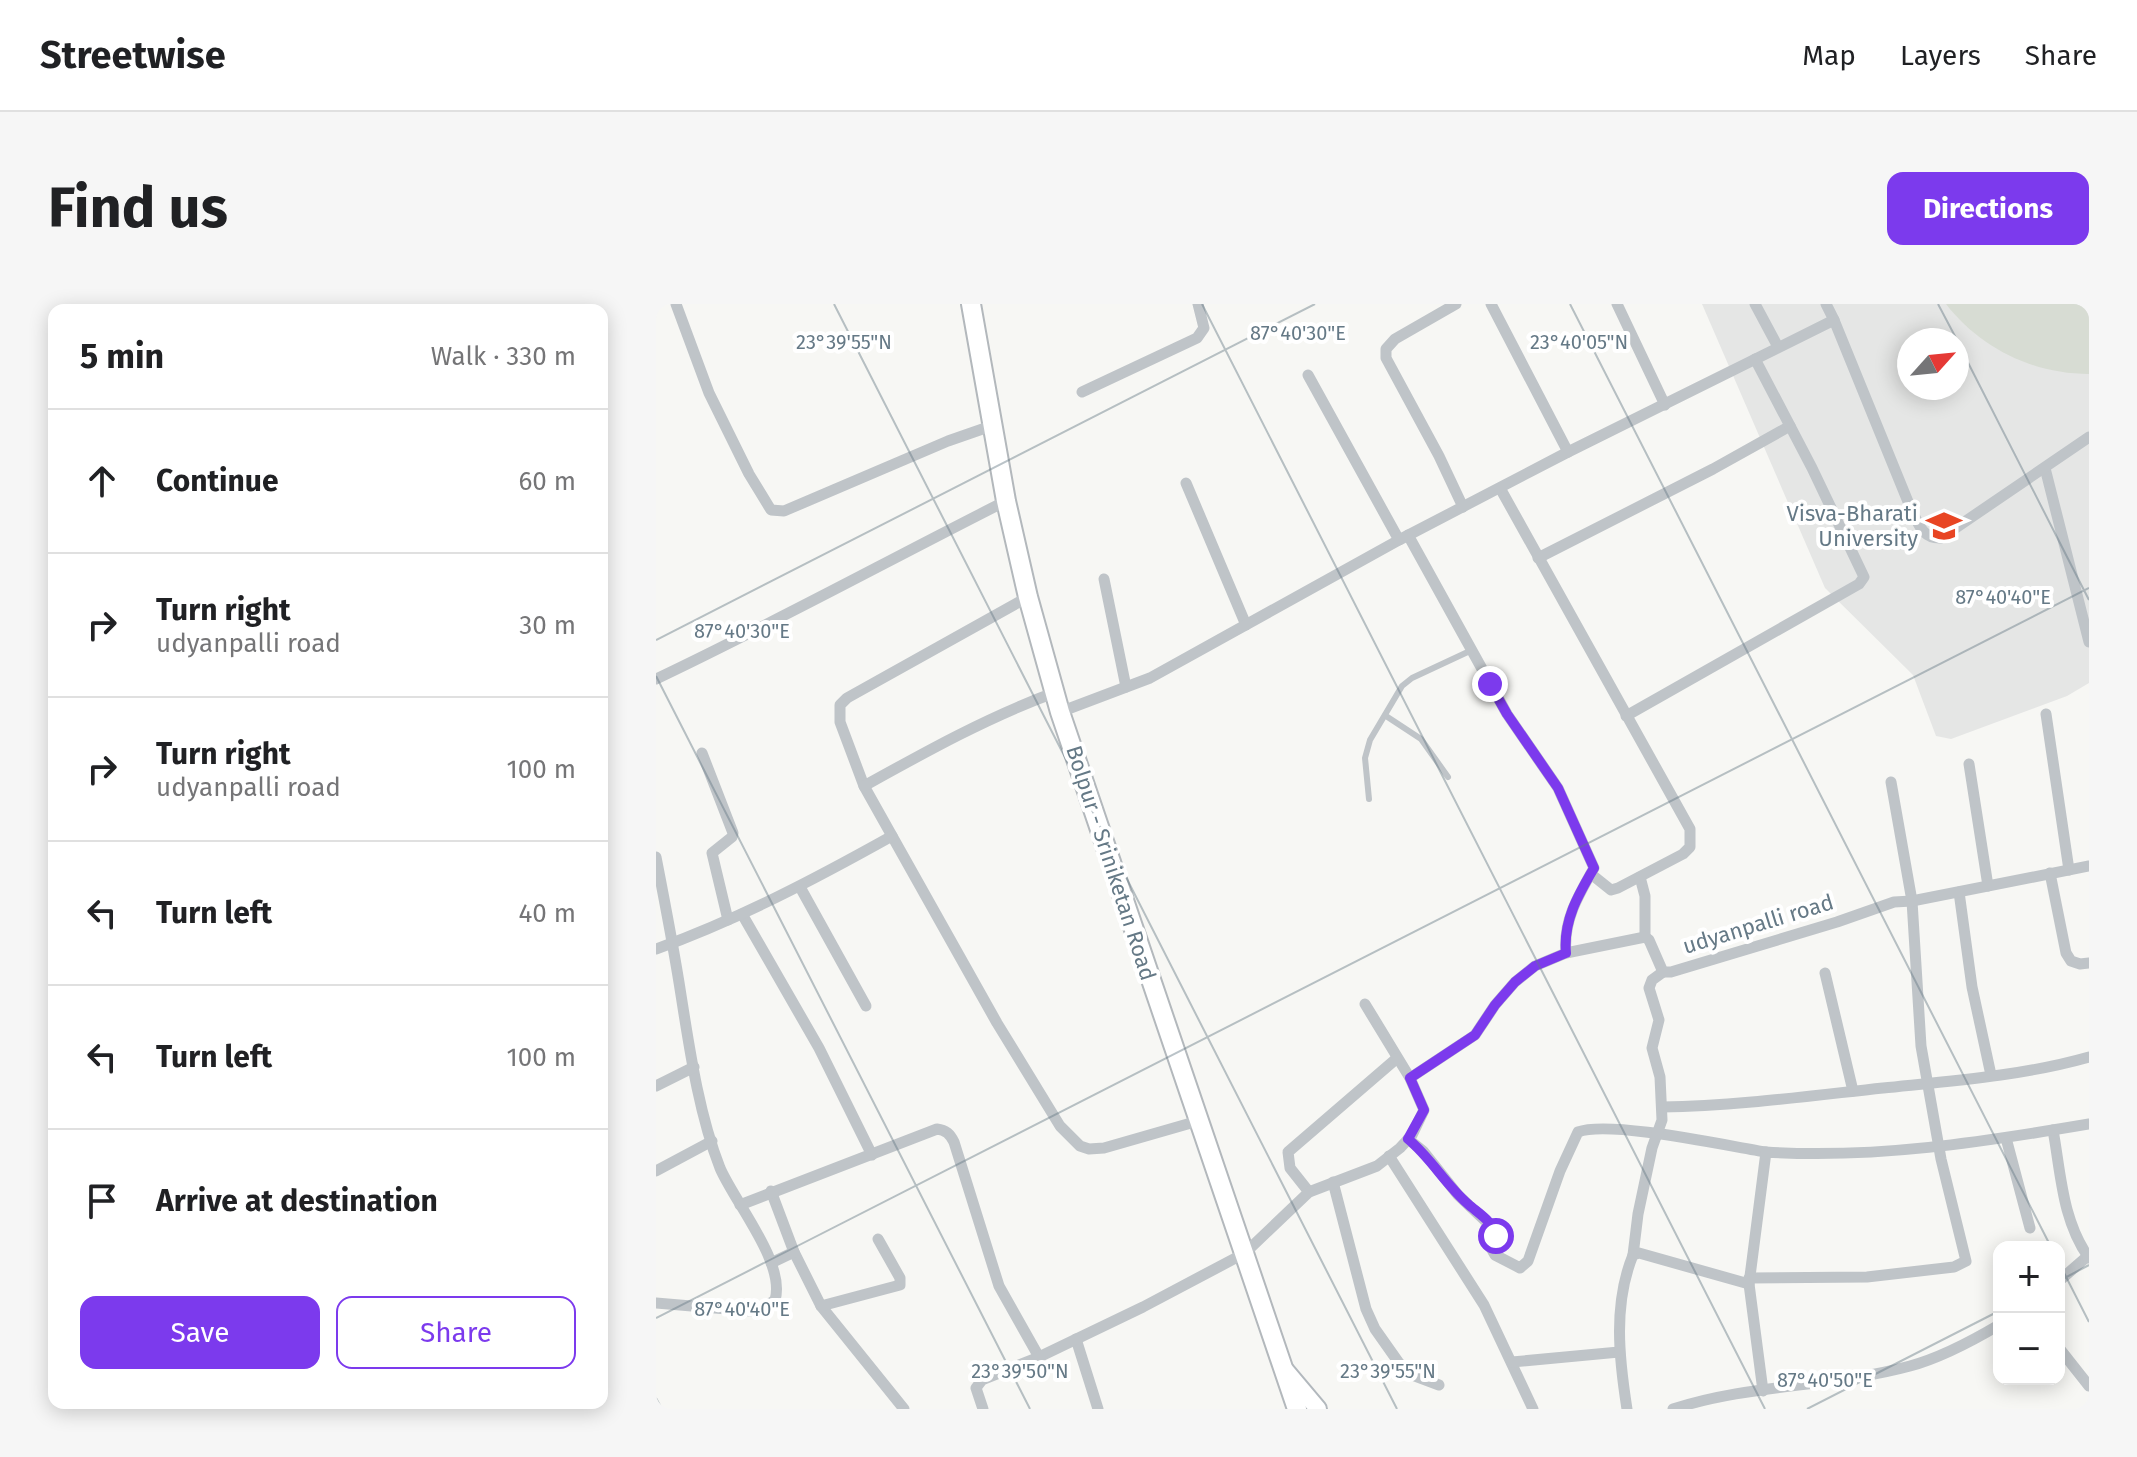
<!DOCTYPE html>
<meta charset="utf-8">
<style>
:root{--surface:#fff;--page:#f6f6f6;--text:#202124;--muted:#757577;--line:#e0e0e0;--accent:#7c3aed}
body{margin:0;font-family:"Fira Sans",sans-serif;background:var(--page);color:var(--text)}
.controls{position:absolute;right:24px;bottom:24px;display:grid;overflow:hidden;border-radius:16px;box-shadow:0 4px 20px #0003}
.controls button{width:72px;height:72px;display:grid;place-items:center;padding:0;border:0;border-bottom:2px solid var(--line);background:var(--surface);color:var(--text);font:40px sans-serif}
.compass{position:absolute;left:1241px;top:24px;width:72px;height:72px;border-radius:50%;background:var(--surface);box-shadow:0 4px 20px #0003;rotate:63deg}
.stop{position:absolute;width:24px;height:24px;margin:-18px;border:6px solid #7c3aed;border-radius:50%;background:#fff}
.stop.end{background:#7c3aed;border-color:#fff;box-shadow:0 2px 8px #0008}
.list{margin:0;padding:0;list-style:none}
h2{display:flex;justify-content:space-between;align-items:center;height:104px;margin:0;padding:0 32px;font-size:34px}
h2 small{font-size:26px;font-weight:400;color:var(--muted)}
.list li{display:grid;grid-template-columns:52px 1fr auto;gap:24px;align-items:center;box-sizing:border-box;height:144px;padding:0 32px;border-top:2px solid var(--line)}
.list b{display:block;font-size:30px;white-space:nowrap}
.list p{margin:0;font-size:26px;white-space:nowrap;color:var(--muted)}
.list em{font-size:26px;font-style:normal;color:var(--muted)}
.actions{display:flex;gap:16px;padding:24px 32px}
.actions a{flex:1;padding:18px 0;border:2px solid var(--accent);border-radius:16px;text-align:center;font-size:28px;color:var(--accent)}
.actions .main{background:var(--accent);color:#fff}
.icon{flex:none;width:44px;height:44px;fill:none;stroke:currentColor;stroke-width:2;stroke-linecap:round;stroke-linejoin:round}
.map{position:relative;flex:none;width:1433px;height:1105px;overflow:hidden;border-radius:16px}
header{display:flex;align-items:center;gap:48px;box-sizing:border-box;height:112px;padding:0 40px;background:var(--surface);border-bottom:2px solid var(--line)}
header strong{font-size:38px}
nav{display:flex;gap:44px;margin-inline-start:auto;font-size:28px}
.intro{display:flex;align-items:center;justify-content:space-between;box-sizing:border-box;height:192px;padding:0 48px}
h1{margin:0;font-size:56px}
.button{padding:20px 36px;border-radius:16px;background:var(--accent);color:#fff;font-size:28px;font-weight:700}
main{display:flex;gap:48px;padding:0 48px}
aside{flex:1;background:var(--surface);border-radius:16px;box-shadow:0 4px 20px #0003}
.map>svg:first-child{display:block}
.built{fill:#e5e6e5;fill-rule:evenodd}
.green{fill:#d7dcd3}
.lines{fill:none;stroke-linecap:round;stroke-linejoin:round}
.secondary-casing{stroke:#b2b8bd;stroke-width:20}
.primary-casing{stroke:#b3b8bc;stroke-width:22}
.lane{stroke:#bfc4c8;stroke-width:6}
.street{stroke:#bfc4c8;stroke-width:11}
.secondary{stroke:#fff;stroke-width:16}
.primary{stroke:#fff;stroke-width:18}
.route{stroke:#7c3aed;stroke-width:10}
.ticks{fill:none;stroke:#657986;stroke-width:2;stroke-opacity:0.45}
.labels{text-anchor:middle;dominant-baseline:central;stroke-width:8;stroke-linejoin:round;paint-order:stroke}
.poi-label{font-size:22px;fill:#657986;stroke:#fff;text-anchor:end}
.street-label{font-size:22px;fill:#657986;stroke:#fff}
.ticks-label{font-size:20px;text-anchor:middle;fill:#657986;stroke:#fff;stroke-width:8;stroke-linejoin:round;paint-order:stroke}
</style>
<header>
<strong>Streetwise</strong>
<nav><a>Map</a><a>Layers</a><a>Share</a></nav>
</header>
<div class="intro"><h1>Find us</h1><a class="button">Directions</a></div>
<main>
<aside>
<h2>5 min<small>Walk · 330 m</small></h2>
<ul class="list">
<li><svg class="icon" aria-label="ahead" viewBox="0 0 24 24"><path d="M12 20V5M6 11l6-6 6 6"/></svg><div><b>Continue</b></div><em>60 m</em></li>
<li><svg class="icon" aria-label="right" viewBox="0 0 24 24"><path d="M7 20v-9h11M14 6l5 5-5 5"/></svg><div><b>Turn right</b><p>udyanpalli road</p></div><em>30 m</em></li>
<li><svg class="icon" aria-label="right" viewBox="0 0 24 24"><path d="M7 20v-9h11M14 6l5 5-5 5"/></svg><div><b>Turn right</b><p>udyanpalli road</p></div><em>100 m</em></li>
<li><svg class="icon" aria-label="left" viewBox="0 0 24 24"><path d="M17 20v-9H6M10 6l-5 5 5 5"/></svg><div><b>Turn left</b></div><em>40 m</em></li>
<li><svg class="icon" aria-label="left" viewBox="0 0 24 24"><path d="M17 20v-9H6M10 6l-5 5 5 5"/></svg><div><b>Turn left</b></div><em>100 m</em></li>
<li><svg class="icon" aria-label="arrive" viewBox="0 0 24 24"><path d="M6 21V4h12l-3 4 3 4H6"/></svg><div><b>Arrive at destination</b></div></li>
</ul>
<div class="actions"><a class="main">Save</a><a>Share</a></div>
</aside>
<div class="map">
<svg width="1433" height="1105" viewBox="0 0 1433 1105">
<rect width="100%" height="100%" fill="#f7f7f4"/>
<!-- built -->
<path class="built" d="M1046 0H1433V379L1411 392 1295 435 1280 432 1257 371 1169 284ZM1253 36H1301V84H1253Z"/>
<!-- green -->
<path class="green" d="M1290 0H1433V70C1377 70 1324 44 1290 0Z"/>
<g class="lines">
<!-- secondary casing -->
<g class="secondary-casing">
<polyline id="secondary" points="630,1067 662,1105"/>
</g>
<!-- primary casing -->
<g class="primary-casing">
<polyline id="primary" points="315,0 350,197 372,293 404,408 641,1105"/>
</g>
<!-- lane -->
<g class="lane">
<polyline points="730,412 765,435 792,473"/>
<polyline points="713,495 709,454 714,436 746,382 756,374 816,346"/>
</g>
<!-- street -->
<g class="street">
<polyline points="20,0 53,89 93,170 115,206 128,207 292,137 338,121"/>
<polyline points="800,0 739,35 730,45 730,54 783,152 807,203"/>
<polyline points="835,0 912,148"/>
<polyline points="961,0 1009,101"/>
<polyline points="1099,0 1122,43"/>
<polyline points="1170,0 1178,16"/>
<polyline points="652,71 743,236"/>
<polyline points="426,88 541,34 548,24 542,0"/>
<polyline points="1389,164 1433,338"/>
<polyline points="530,179 590,321"/>
<polyline points="844,184 1034,525 1034,543 1027,550 962,584 955,586 935,570"/>
<path d="M752 231 851 410 902 484 938 564C922 592 907 617 910 649"/>
<polyline points="882,254 1057,165 1134,122"/>
<polyline points="448,275 470,383"/>
<polyline points="372,293 191,394 184,401 184,418 208,482 341,719 404,822 424,842 433,845 448,844 542,817"/>
<path d="M0 375C118 319 233 256 350 197"/>
<path d="M404 408 494 374 743 236 912 148 1178 16 1255 205C1263 220 1266 235 1285 234L1433 133"/>
<polyline points="1390,410 1413,566"/>
<polyline points="970,412 1203,280 1208,273 1156,164 1099,55"/>
<polyline points="46,449 77,529 76,533 56,549 72,616"/>
<polyline points="1313,460 1332,582"/>
<path d="M208 482C271 447 332 413 400 388"/>
<path d="M0 553C9 599 18 645 25 691 34 748 43 810 64 864 79 899 130 959 119 996L104 1006 94 1007 0 999"/>
<polyline points="1394,569 1410,649 1415,657 1424,660 1433,659"/>
<polyline points="984,573 989,592 989,633"/>
<polyline points="144,583 210,702"/>
<polyline points="1303,588 1316,683 1335,771"/>
<polyline points="86,610 163,744 216,851"/>
<path d="M0 645C83 615 159 575 236 532"/>
<polyline points="1169,669 1197,787"/>
<polyline points="709,700 754,774"/>
<polyline points="0,782 38,763"/>
<path d="M1006 803C1080 802 1153 792 1227 784 1295 777 1366 772 1433 753"/>
<path d="M1397 826C1405 870 1406 916 1433 954"/>
<polyline points="1350,834 1374,924"/>
<path d="M752 835 767 847 802 891 839 926 840 932 835 944 839 951 864 964 872 957 904 867 922 828C953 816 1072 842 1110 848"/>
<polyline points="733,852 828,1001 877,1105"/>
<polyline points="0,867 56,837"/>
<polyline points="677,878 710,1005 719,1025 743,1059 759,1072 783,1081"/>
<polyline points="115,887 138,948 165,1002 248,1105"/>
<polyline points="653,888 634,864 632,848 740,755"/>
<path d="M84 901 281 825C290 826 294 830 298 838L343 982 383 1053"/>
<polyline points="977,951 982,910 996,844 1006,816 1004,773 996,744 1003,716 993,684 996,676 1007,668"/>
<polyline points="115,959 138,948"/>
<polyline points="1093,974 1211,973 1298,963 1310,957 1285,855 1265,742 1256,597 1235,478"/>
<polyline points="1403,977 1433,951"/>
<polyline points="1093,980 1107,1087"/>
<polyline points="165,1002 244,981 244,974 222,935"/>
<polyline points="420,1035 442,1105"/>
<polyline points="1403,1044 1433,1082"/>
<polyline points="856,1058 963,1048"/>
<polyline points="327,1105 320,1084 326,1076 383,1053 487,1003 589,949 653,888 721,862 744,844 756,831 768,806 754,774 819,731 839,701 859,678 879,662 910,649 989,633 993,636 1007,668 1015,668 1181,618 1238,598 1256,597 1433,562"/>
<path d="M971 1105C963 1054 957 1000 977 951L983 949 1093 980 1110 848C1219 855 1327 838 1433 820"/>
<path d="M1017 1105C1093 1080 1177 1083 1254 1062 1284 1054 1316 1037 1343 1021"/>
</g>
<!-- secondary -->
<use href="#secondary" class="secondary"/>
<!-- primary -->
<use href="#primary" class="primary"/>
</g>
<g class="lines">
<!-- route -->
<path class="route" d="M834 380 851 410 902 484 938 564C922 591 907 617 910 649L879 662 859 678 839 701 819 731 754 774 768 806 752 835C775 854 789 880 812 900 822 909 838 918 840 932"/>
</g>
<!-- ticks -->
<path class="ticks" d="M178 0 741 1105M546 0 1109 1105M914 0 1395 943M1282 0 1301 36M1301 37 1433 296M0 336 659 0M0 372 374 1105M1403 959 1433 1018M1403 977 1433 961M0 1014 1433 284M0 1094 6 1105M1151 1105 1343 1007"/>
<!-- icons -->
<defs>
<g id="university-bare" transform="scale(2.76)"><path d="M0-5L7-2L0 1L-7-2ZM-4 1L0 2.5L4 1V4Q0 6-4 4Z" fill="#e84523" stroke="#fff" stroke-width="2.5" paint-order="stroke"/></g>
</defs>
<g fill-rule="evenodd">
<use href="#university-bare" x="1288" y="222"/>
</g>
<g class="labels">
<!-- poi labels -->
<g class="poi-label">
<text x="1262" y="209">Visva-Bharati<tspan x="1262" dy="25">University</tspan></text>
</g>
<!-- street labels -->
<g class="street-label">
<text transform="translate(455 559) rotate(72)">Bolpur - Sriniketan Road</text>
<text transform="translate(1102 620) rotate(-17)">udyanpalli road</text>
</g>
</g>
<g class="ticks-label">
<text x="642" y="36">87°40'30"E</text>
<text x="188" y="45">23°39'55"N</text>
<text x="923" y="45">23°40'05"N</text>
<text x="1347" y="300">87°40'40"E</text>
<text x="86" y="334">87°40'30"E</text>
<text x="86" y="1012">87°40'40"E</text>
<text x="364" y="1074">23°39'50"N</text>
<text x="732" y="1074">23°39'55"N</text>
<text x="1169" y="1083">87°40'50"E</text>
</g>
</svg>
<div class="controls">
<button>+</button>
<button>−</button>
</div>
<svg class="compass" viewBox="-18 -18 36 36"><path d="M0-13l5 13h-10z" fill="#e53935"/><path d="M0 13l5-13h-10z" fill="#757577"/></svg>
<div class="stop" style="left:840px;top:932px"></div>
<div class="stop end" style="left:834px;top:380px"></div>
</div>
</main>
